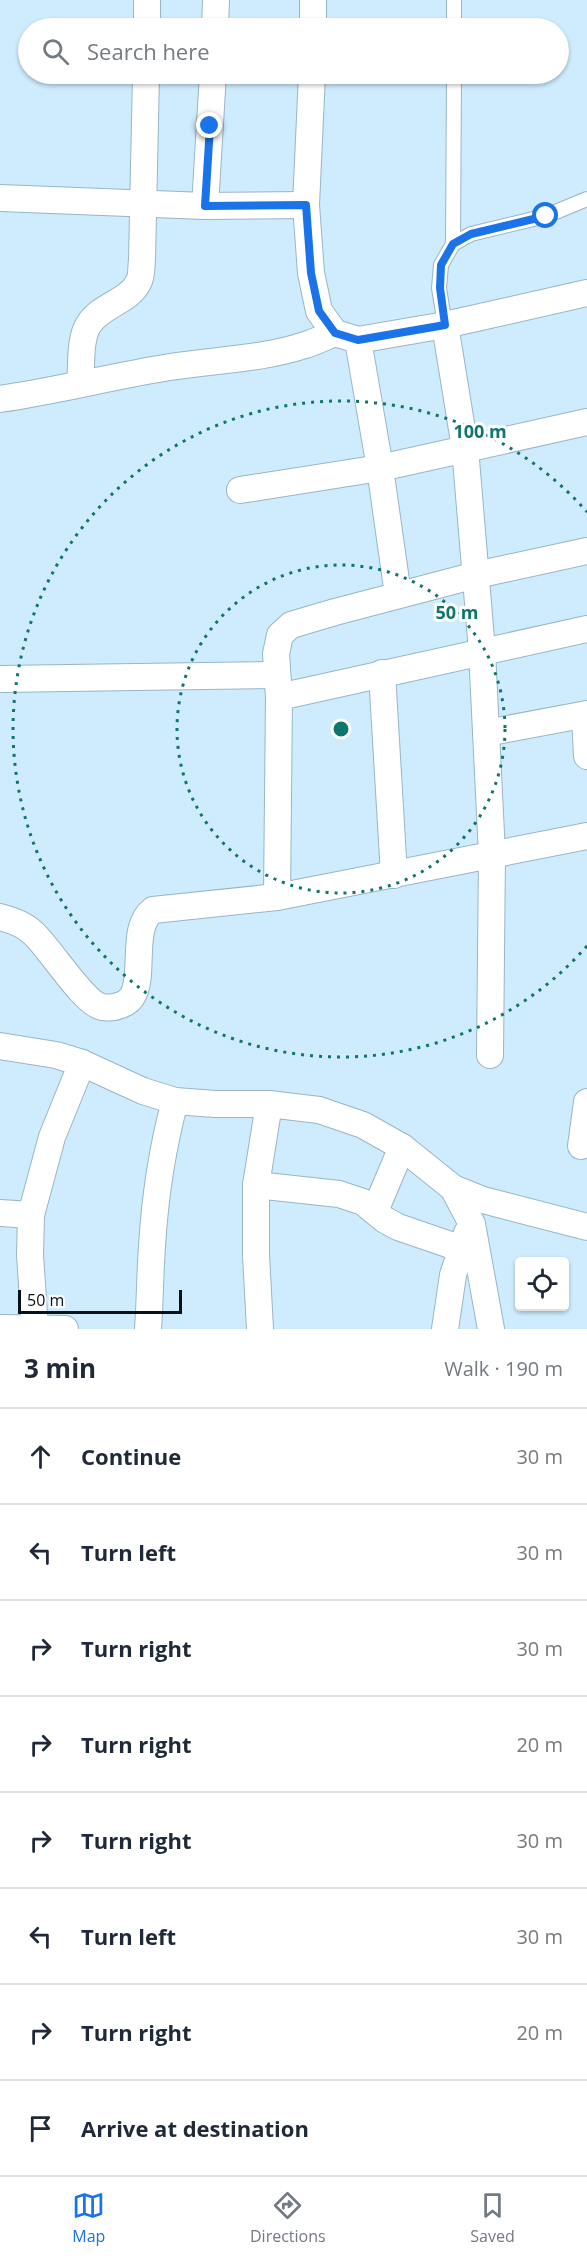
<!DOCTYPE html>
<meta charset="utf-8">
<style>
:root{--surface:#fff;--page:#f2f2f3;--text:#1f2937;--muted:#747a83;--line:#e0e1e3;--accent:#1a73e8}
body{margin:0;font-family:"Open Sans",sans-serif;background:var(--page);color:var(--text)}
.controls{position:absolute;right:18px;bottom:18px;display:grid;overflow:hidden;border-radius:6px;box-shadow:0 2px 4px #0004}
.controls button{width:54px;height:54px;display:grid;place-items:center;padding:0;border:0;border-bottom:2px solid var(--line);background:var(--surface);color:var(--text);font:30px sans-serif}
.scale{position:absolute;left:18px;bottom:15px;width:164px;box-sizing:border-box;padding-left:6px;border:3px solid #071117;border-top:0;font-size:16px;line-height:21px;white-space:nowrap;color:#071117;-webkit-text-stroke:4px #fff;paint-order:stroke}
.stop{position:absolute;width:18px;height:18px;margin:-14px;border:4px solid #1a73e8;border-radius:50%;background:#fff}
.stop.end{background:#1a73e8;border-color:#fff;box-shadow:0 2px 6px #0008}
.list{margin:0;padding:0;list-style:none}
h2{display:flex;justify-content:space-between;align-items:center;height:78px;margin:0;padding:0 24px;font-size:26px}
h2 small{font-size:20px;font-weight:400;color:var(--muted)}
.list li{display:grid;grid-template-columns:39px 1fr auto;gap:18px;align-items:center;box-sizing:border-box;height:96px;padding:0 24px;border-top:2px solid var(--line)}
.list b{display:block;font-size:22px;white-space:nowrap}
.list em{font-size:20px;font-style:normal;color:var(--muted)}
.icon{flex:none;width:33px;height:33px;fill:none;stroke:currentColor;stroke-width:2;stroke-linecap:round;stroke-linejoin:round}
.map{position:relative;flex:none;width:587px;height:1329px;overflow:hidden}
.search{position:absolute;background:var(--surface);box-shadow:0 2px 4px #0004;left:18px;right:18px;top:18px;height:66px;display:flex;align-items:center;gap:15px;box-sizing:border-box;padding:0 21px;border-radius:33px;color:var(--muted);font-size:22px}
.sheet{height:846px;background:var(--surface)}
nav{display:flex;justify-content:space-around;align-items:center;box-sizing:border-box;height:84px;border-top:2px solid var(--line);background:var(--surface);font-size:16px;color:var(--muted)}
nav a{display:grid;justify-items:center;gap:3px}
nav .on{color:var(--accent)}
.map>svg:first-child{display:block}
.lines{fill:none;stroke-linecap:round;stroke-linejoin:round}
.lane-casing{stroke:#99b5c6;stroke-width:16}
.street-casing{stroke:#99b5c6;stroke-width:28}
.lane{stroke:#fff;stroke-width:14}
.street{stroke:#fff;stroke-width:26}
.route{stroke:#1a73e8;stroke-width:8}
.ring{fill:none;stroke:#0f766e;stroke-width:3;stroke-dasharray:3 6}
.centre{fill:#0f766e;stroke:#fff;stroke-width:3}
.ring-label{font-size:18px;text-anchor:middle;font-weight:bold;fill:#0f766e;stroke:#fff;stroke-width:6;stroke-linejoin:round;paint-order:stroke}
</style>
<div class="map">
<svg width="587" height="1329" viewBox="0 0 587 1329">
<rect width="100%" height="100%" fill="#ceecfd"/>
<g class="lines">
<!-- lane casing -->
<g class="lane-casing">
<g id="lane">
<polyline points="454,28 454,0"/>
<polyline points="453,244 454,74"/>
<polyline points="445,325 439,288 441,265 453,244 471,234 546,216 587,199"/>
</g>
</g>
<!-- street casing -->
<g class="street-casing">
<g id="street">
<polyline points="147,28 147,0"/>
<polyline points="215,28 216,0"/>
<polyline points="313,28 313,0"/>
<polyline points="312,74 306,205 311,273 319,311 335,333 358,340 380,468 398,595"/>
<polyline points="0,198 205,206 306,205"/>
<polyline points="205,206 213,74"/>
<polyline points="445,325 465,448 482,651 492,854 490,1055"/>
<polyline points="358,340 445,325 587,293"/>
<path d="M80 383C82 366 79 339 89 324 101 305 128 302 138 283 142 277 141 267 142 260L146 74"/>
<path d="M0 399C57 391 113 376 170 367 215 360 263 359 305 345 315 342 325 337 335 333"/>
<polyline points="240,490 380,468 587,422"/>
<polyline points="382,673 394,875"/>
<polyline points="1,679 277,675"/>
<polyline points="279,697 587,629"/>
<polyline points="585,715 587,756"/>
<polyline points="486,733 587,714"/>
<polyline points="277,897 279,697 276,654 280,635 291,625 335,612 476,575 587,551"/>
<path d="M0 917C12 920 24 924 33 933 50 948 83 1003 102 1007 108 1008 116 1007 121 1005 127 1003 131 1000 134 993 144 970 131 926 153 910L277 897 587 836"/>
<polyline points="0,1046 56,1055 82,1063 143,1091 175,1101 215,1104 269,1104 319,1110 363,1125 402,1147 453,1188 472,1224 491,1329"/>
<polyline points="581,1146 587,1102"/>
<polyline points="256,1185 339,1194 363,1202 385,1220 398,1227 462,1249"/>
<polyline points="453,1188 483,1200 587,1227"/>
<polyline points="375,1211 402,1147"/>
<polyline points="0,1213 31,1215"/>
<polyline points="0,1328 65,1329"/>
<polyline points="35,1329 30,1255 31,1215 52,1137 82,1063"/>
<path d="M148 1329C150 1301 150 1274 152 1246 155 1197 162 1149 175 1101"/>
<polyline points="260,1329 256,1255 256,1185 269,1104"/>
<polyline points="445,1329 453,1275 467,1233"/>
</g>
</g>
<!-- lane -->
<use href="#lane" class="lane"/>
<!-- street -->
<use href="#street" class="street"/>
</g>
<g class="lines">
<!-- route -->
<polyline class="route" points="210,126 205,206 306,205 311,273 319,311 335,333 358,340 445,325 440,288 441,265 453,244 471,234 546,216"/>
</g>
<!-- distance rings -->
<g class="ring">
<circle cx="341" cy="729" r="164"/>
<path d="M587 946A328 328 0 1 1 587 512"/>
</g>
<circle cx="341" cy="729" r="9" class="centre"/>
<g class="ring-label">
<text x="480" y="438">100 m</text>
<text x="457" y="619">50 m</text>
</g>
</svg>
<div class="controls">
<button><svg class="icon" aria-label="locate" viewBox="0 0 24 24"><circle cx="12" cy="12" r="6"/><path d="M12 2v4M12 18v4M2 12h4M18 12h4"/></svg></button>
</div>
<div class="scale">50 m</div>
<div class="stop" style="left:546px;top:216px"></div>
<div class="stop end" style="left:210px;top:126px"></div>
<div class="search"><svg class="icon" aria-label="search" viewBox="0 0 24 24"><circle cx="10" cy="10" r="6"/><path d="M15 15l6 6"/></svg>Search here</div>
</div>
<section class="sheet">
<h2>3 min<small>Walk · 190 m</small></h2>
<ul class="list">
<li><svg class="icon" aria-label="ahead" viewBox="0 0 24 24"><path d="M12 20V5M6 11l6-6 6 6"/></svg><div><b>Continue</b></div><em>30 m</em></li>
<li><svg class="icon" aria-label="left" viewBox="0 0 24 24"><path d="M17 20v-9H6M10 6l-5 5 5 5"/></svg><div><b>Turn left</b></div><em>30 m</em></li>
<li><svg class="icon" aria-label="right" viewBox="0 0 24 24"><path d="M7 20v-9h11M14 6l5 5-5 5"/></svg><div><b>Turn right</b></div><em>30 m</em></li>
<li><svg class="icon" aria-label="right" viewBox="0 0 24 24"><path d="M7 20v-9h11M14 6l5 5-5 5"/></svg><div><b>Turn right</b></div><em>20 m</em></li>
<li><svg class="icon" aria-label="right" viewBox="0 0 24 24"><path d="M7 20v-9h11M14 6l5 5-5 5"/></svg><div><b>Turn right</b></div><em>30 m</em></li>
<li><svg class="icon" aria-label="left" viewBox="0 0 24 24"><path d="M17 20v-9H6M10 6l-5 5 5 5"/></svg><div><b>Turn left</b></div><em>30 m</em></li>
<li><svg class="icon" aria-label="right" viewBox="0 0 24 24"><path d="M7 20v-9h11M14 6l5 5-5 5"/></svg><div><b>Turn right</b></div><em>20 m</em></li>
<li><svg class="icon" aria-label="arrive" viewBox="0 0 24 24"><path d="M6 21V4h12l-3 4 3 4H6"/></svg><div><b>Arrive at destination</b></div></li>
</ul>
</section>
<nav>
<a class="on"><svg class="icon" aria-label="map" viewBox="0 0 24 24"><path d="M3 6l6-2 6 2 6-2v14l-6 2-6-2-6 2zM9 4v14M15 6v14"/></svg>Map</a>
<a><svg class="icon" aria-label="directions" viewBox="0 0 24 24"><path d="M12 3l9 9-9 9-9-9zM9 14v-3h6M13 9l2 2-2 2"/></svg>Directions</a>
<a><svg class="icon" aria-label="saved" viewBox="0 0 24 24"><path d="M7 4h10v16l-5-4-5 4z"/></svg>Saved</a>
</nav>
